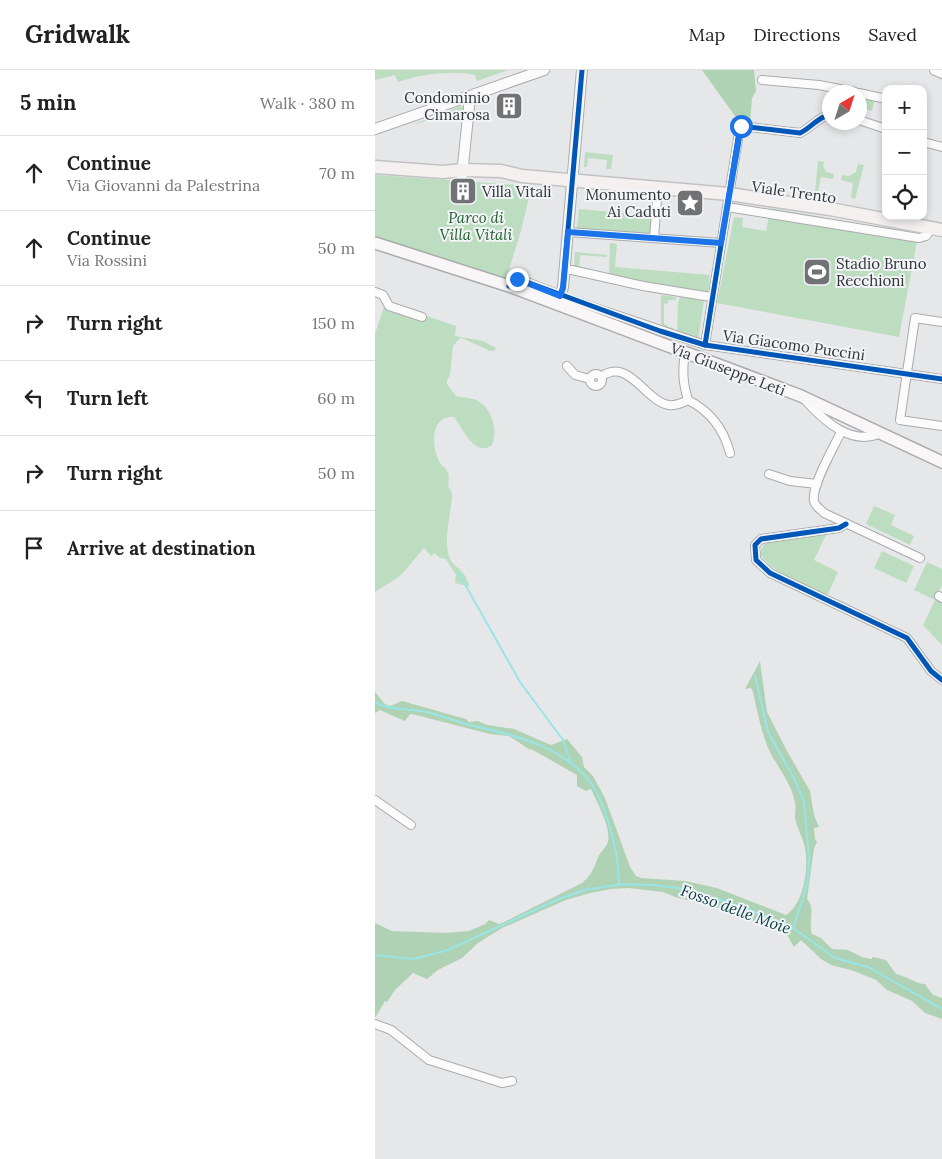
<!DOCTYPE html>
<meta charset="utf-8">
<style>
:root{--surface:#fff;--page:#f2f2f2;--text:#222;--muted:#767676;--line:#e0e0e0}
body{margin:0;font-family:Lora,serif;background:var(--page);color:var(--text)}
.controls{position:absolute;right:15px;top:15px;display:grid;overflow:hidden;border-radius:10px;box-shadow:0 2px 8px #0003}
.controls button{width:45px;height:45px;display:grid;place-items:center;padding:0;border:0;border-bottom:1px solid var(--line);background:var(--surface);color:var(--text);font:25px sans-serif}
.compass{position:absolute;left:447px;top:15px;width:45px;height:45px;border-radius:50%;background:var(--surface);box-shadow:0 2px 8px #0003;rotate:39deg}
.stop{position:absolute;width:15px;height:15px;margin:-11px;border:4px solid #1a73e8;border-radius:50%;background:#fff}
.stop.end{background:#1a73e8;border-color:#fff;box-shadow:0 1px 5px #0008}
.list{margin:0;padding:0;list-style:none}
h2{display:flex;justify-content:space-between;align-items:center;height:65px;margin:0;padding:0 20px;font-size:21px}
h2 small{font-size:16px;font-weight:400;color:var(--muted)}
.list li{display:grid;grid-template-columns:32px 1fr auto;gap:15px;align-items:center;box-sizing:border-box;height:75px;padding:0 20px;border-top:1px solid var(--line)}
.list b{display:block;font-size:19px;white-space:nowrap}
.list p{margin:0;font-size:16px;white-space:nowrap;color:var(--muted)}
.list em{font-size:16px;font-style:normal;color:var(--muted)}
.icon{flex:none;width:28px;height:28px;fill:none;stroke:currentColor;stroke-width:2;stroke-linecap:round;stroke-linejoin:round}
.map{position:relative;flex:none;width:567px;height:1089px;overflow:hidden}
header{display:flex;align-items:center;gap:30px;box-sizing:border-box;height:70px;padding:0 25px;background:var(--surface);border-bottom:1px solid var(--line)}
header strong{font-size:24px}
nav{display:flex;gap:28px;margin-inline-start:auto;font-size:18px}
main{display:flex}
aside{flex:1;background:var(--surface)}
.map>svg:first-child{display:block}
.green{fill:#bcddc0}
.forest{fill:#b0d2b4}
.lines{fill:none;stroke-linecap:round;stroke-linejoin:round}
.stream{stroke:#98e5e8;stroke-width:2}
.minor-casing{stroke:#ababac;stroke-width:10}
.tertiary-casing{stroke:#ababac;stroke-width:12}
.secondary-casing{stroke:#ababac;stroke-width:14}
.primary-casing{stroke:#c2c2c3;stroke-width:15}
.minor{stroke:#fbfbfc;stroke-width:8}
.tertiary{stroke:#fbfbfc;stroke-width:10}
.secondary{stroke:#f8f6f7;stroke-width:11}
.primary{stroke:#f4f0f0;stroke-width:12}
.cycleway-casing{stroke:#f2f4f8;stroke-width:8}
.cycleway{stroke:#0057b8;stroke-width:5}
.route{stroke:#1a73e8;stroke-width:6}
.labels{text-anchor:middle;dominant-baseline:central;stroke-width:4;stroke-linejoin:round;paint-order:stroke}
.poi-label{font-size:15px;fill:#323335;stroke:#f2f4f8;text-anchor:end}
.street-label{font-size:15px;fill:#323335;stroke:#f2f4f8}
.park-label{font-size:15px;font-style:italic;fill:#20602d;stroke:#f2f4f8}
.water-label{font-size:16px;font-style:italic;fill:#0c4043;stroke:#f2f4f8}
</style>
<header>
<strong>Gridwalk</strong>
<nav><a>Map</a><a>Directions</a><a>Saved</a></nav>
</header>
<main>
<aside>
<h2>5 min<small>Walk · 380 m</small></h2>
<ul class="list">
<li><svg class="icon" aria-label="ahead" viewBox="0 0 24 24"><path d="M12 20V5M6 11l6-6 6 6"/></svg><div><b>Continue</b><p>Via Giovanni da Palestrina</p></div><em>70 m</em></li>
<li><svg class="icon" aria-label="ahead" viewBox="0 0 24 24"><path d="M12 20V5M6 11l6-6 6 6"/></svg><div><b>Continue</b><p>Via Rossini</p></div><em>50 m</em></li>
<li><svg class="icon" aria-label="right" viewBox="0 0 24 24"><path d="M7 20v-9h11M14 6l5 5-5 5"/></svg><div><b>Turn right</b></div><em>150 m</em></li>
<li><svg class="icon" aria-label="left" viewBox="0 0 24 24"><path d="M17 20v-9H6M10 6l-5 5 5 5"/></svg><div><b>Turn left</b></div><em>60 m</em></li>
<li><svg class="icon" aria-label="right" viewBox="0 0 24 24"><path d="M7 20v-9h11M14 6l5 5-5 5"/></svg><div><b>Turn right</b></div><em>50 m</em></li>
<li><svg class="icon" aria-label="arrive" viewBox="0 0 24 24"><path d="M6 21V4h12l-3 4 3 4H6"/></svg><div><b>Arrive at destination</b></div></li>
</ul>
</aside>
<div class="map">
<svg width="567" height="1089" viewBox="0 0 567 1089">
<rect width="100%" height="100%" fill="#e6e7e9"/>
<!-- green -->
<g class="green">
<path d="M0 0H133L102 11 100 5C76 0 47 4 23 12L20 5 0 10Z"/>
<polygon points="485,26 500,29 497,41 485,38"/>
<polygon points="86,36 90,41 36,55"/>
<polygon points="210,82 238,85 236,99 231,99 232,90 213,88 212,97 209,97"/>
<polygon points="443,91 449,92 448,96 451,102 459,104 458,109 446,107 443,122 440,122"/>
<polygon points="483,94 489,95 480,129 476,128 478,113 466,110 467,105 474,106 481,102"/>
<polygon points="0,105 157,116 145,164 130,212 0,169"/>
<polygon points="394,138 447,147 447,151 395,142"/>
<polygon points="204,139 279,146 277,165 202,158"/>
<polygon points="394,145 542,172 524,267 342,233 359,147 368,148 367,157 391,161"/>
<polygon points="235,173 242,174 240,197 335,205 333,222 284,217 234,204"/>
<polygon points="200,182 232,185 231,187 205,185 204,199 199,196"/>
<polygon points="286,225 301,227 301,230 293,230 293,233 289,234 289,254 292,255 293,257 298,258 297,263 286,259"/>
<polygon points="305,227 329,230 323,270 302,264 303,233"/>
<path d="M9 237 15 241 38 248 40 247 50 250 52 246 81 256 80 266 108 271 121 278 119 281H115L87 268 84 269 78 276 75 305 72 310V314L81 326C88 328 94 327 101 330 116 337 124 359 117 375 99 388 88 358 79 347 55 345 56 377 65 393 67 396 71 398 72 401 77 410 69 414 77 423 77 443 67 469 75 489 78 496 84 497 88 503 91 506 93 513 95 517L80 513 81 505 71 489 65 488 60 483 56 486 49 478 25 506 0 522V264Z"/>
<polygon points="499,436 520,445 516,455 539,466 535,475 491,454"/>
<path d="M451 465 439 490 463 502 452 526C435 517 392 501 385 483L389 474 399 469Z"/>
<polygon points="507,481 539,496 531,513 499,498"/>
<polygon points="552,492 567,499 567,515 562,526 567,531 567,575 548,555 560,530 539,520"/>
</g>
<!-- forest -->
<g class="forest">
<polygon points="327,0 379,0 381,21 377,28 375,54 365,53"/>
<path d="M385 591 392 642 412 681 435 721 439 745 444 757 439 758 440 769 442 772 439 778 432 829C441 838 433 852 437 864L446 868 457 879 473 880 487 887 496 889 498 887 511 890 521 904C531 906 541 914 550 914L558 925 567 928V949L550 943 537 931 512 920 501 910 479 901 456 895 446 889 426 870 419 877 412 865 403 860 333 834 303 828 288 822 253 818 236 819 215 823 191 830 127 858 103 873 87 888 63 900 52 909 38 903 20 920 12 932 10 931 0 948V853L17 861 71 863 94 861 110 854 114 850 124 854 127 853 207 813C216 806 219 798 223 787 226 781 232 777 233 771 236 757 222 732 216 719L211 721 202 716V705L156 679 155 680 134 666 115 664 37 644H35L30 651 5 640 0 643V622L10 634 15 636 27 631 91 649 94 652 103 651 112 655 139 659 176 675 192 669 207 687 209 697 218 706 230 728 255 797 261 806 266 808 310 811 342 818 411 845C429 833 434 798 430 778 428 768 422 758 420 748 420 743 421 738 420 733 417 714 401 695 393 678 386 660 382 641 378 622L376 618 370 619Z"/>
</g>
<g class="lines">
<!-- stream -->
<g class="stream">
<polyline points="83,502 145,612 188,670 196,693"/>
<polyline points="380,606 393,662 420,710 429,732 434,787 433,810 428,829 418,858"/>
<path d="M0 632C16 641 34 638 51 642 68 646 83 652 99 656 140 665 189 677 216 713 224 724 229 739 233 751 240 772 244 792 244 814"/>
<polyline points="0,885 38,889 73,880 184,829 210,820 247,814 277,815 312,819 373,839 418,858 460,888 493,897 567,939"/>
</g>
<!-- minor casing -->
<g class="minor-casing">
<g id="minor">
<polyline points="387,10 444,15 480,22"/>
<polyline points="484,23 511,29"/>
<polyline points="484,50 511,59"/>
<polyline points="548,72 567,77"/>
<polyline points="352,137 544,168 551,166 557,158"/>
<polyline points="193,162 346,173"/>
<polyline points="279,168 283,118"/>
<polyline points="190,200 197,200 268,216 336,227"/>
<polyline points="0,222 8,225 14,236 47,247"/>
<polyline points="185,226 330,275 567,309"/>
<polyline points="567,252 540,248 525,350 567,356"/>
<path d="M330 275 365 56 425 63C436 58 443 47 454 45"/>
<path d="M310 283C307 301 308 313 313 330 335 341 349 360 355 383"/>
<polyline points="192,296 200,305 215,309"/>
<circle cx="221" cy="310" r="6"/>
<path d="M226 307C253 286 271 332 294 335 301 336 307 333 313 330"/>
<path d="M429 329C448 350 476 377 506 363"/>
<path d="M466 362C459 377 436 416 439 431 440 436 445 439 449 443L545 488"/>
<polyline points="394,404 415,411 442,414"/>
<polyline points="471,454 464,458 386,469 380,475 381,490 395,503 532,568 556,601 567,610"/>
<polyline points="564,526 567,528"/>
<polyline points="0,730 36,755"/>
<polyline points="0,954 16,960 54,990 127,1013 137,1011"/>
</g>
</g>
<!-- tertiary casing -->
<g class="tertiary-casing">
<g id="tertiary">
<polyline points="560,0 567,3"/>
<polyline points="0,59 169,0"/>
<polyline points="87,105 95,27"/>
<polyline points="134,216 136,212 142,209 185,226 188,217 207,0"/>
</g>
</g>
<!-- secondary casing -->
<g class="secondary-casing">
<polyline id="secondary" points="0,173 134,216 426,326 567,392"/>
</g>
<!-- primary casing -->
<g class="primary-casing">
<polyline id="primary" points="0,97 68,102 88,100 126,101 147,106 354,124 455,139 567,160"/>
</g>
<!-- minor -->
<use href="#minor" class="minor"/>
<!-- tertiary -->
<use href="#tertiary" class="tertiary"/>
<!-- secondary -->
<use href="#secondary" class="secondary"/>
<!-- primary -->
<use href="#primary" class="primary"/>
<!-- cycleway casing -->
<g class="cycleway-casing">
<g id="cycleway">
<polyline points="134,216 139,210 146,210 285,261 330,275 567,309"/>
<polyline points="185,226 188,217 207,0"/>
<path d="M330 275 365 56 425 63C436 58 443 47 454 45"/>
<polyline points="471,454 464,458 386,469 380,475 381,490 395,503 532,568 556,601 567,610"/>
</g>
</g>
<!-- cycleway -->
<use href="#cycleway" class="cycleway"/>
</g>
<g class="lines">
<!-- route -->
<polyline class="route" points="142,209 185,226 188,218 193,162 346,173 366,56"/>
</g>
<!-- icons -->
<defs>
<g id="building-square" transform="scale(1.4375)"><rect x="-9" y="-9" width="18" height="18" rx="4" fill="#717274" stroke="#f2f4f8"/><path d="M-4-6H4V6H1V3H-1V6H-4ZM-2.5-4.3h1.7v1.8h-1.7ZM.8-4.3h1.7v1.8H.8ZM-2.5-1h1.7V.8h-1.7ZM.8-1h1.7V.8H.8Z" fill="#fff"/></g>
<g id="sight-square" transform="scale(1.4375)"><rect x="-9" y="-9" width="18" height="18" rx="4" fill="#717274" stroke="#f2f4f8"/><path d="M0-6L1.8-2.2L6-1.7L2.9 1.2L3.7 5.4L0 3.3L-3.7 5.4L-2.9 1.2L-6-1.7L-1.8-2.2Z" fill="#fff"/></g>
<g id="stadium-square" transform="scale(1.4375)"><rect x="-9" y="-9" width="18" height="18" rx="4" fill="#717274" stroke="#f2f4f8"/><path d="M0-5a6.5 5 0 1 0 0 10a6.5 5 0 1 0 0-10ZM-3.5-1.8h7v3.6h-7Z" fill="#fff"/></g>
</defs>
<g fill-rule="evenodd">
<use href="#building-square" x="134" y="36"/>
<use href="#building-square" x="88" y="121"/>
<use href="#sight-square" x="315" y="133"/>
<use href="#stadium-square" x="442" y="202"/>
</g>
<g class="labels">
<!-- poi labels -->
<g class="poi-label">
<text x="115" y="27">Condominio<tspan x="115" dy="17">Cimarosa</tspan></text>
<text x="107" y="121" text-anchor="start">Villa Vitali</text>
<text x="296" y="124">Monumento<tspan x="296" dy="17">Ai Caduti</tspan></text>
<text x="461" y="193" text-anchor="start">Stadio Bruno<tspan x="461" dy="17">Recchioni</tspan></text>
</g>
<!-- street labels -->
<g class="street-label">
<text transform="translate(419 122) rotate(8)">Viale Trento</text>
<text transform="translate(419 275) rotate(8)">Via Giacomo Puccini</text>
<text transform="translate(353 299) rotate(21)">Via Giuseppe Leti</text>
</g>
<!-- park labels -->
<g class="park-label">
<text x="101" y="147">Parco di<tspan x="101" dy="17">Villa Vitali</tspan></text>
</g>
<!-- water labels -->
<g class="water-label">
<text transform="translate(361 839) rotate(20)">Fosso delle Moie</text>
</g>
</g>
</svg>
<div class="controls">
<button>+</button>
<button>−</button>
<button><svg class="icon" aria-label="locate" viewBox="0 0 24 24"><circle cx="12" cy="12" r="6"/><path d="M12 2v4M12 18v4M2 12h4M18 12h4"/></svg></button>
</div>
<svg class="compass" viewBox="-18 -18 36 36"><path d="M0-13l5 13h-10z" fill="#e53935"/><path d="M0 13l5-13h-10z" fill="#767676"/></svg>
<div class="stop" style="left:366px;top:56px"></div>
<div class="stop end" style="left:142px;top:209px"></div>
</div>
</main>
